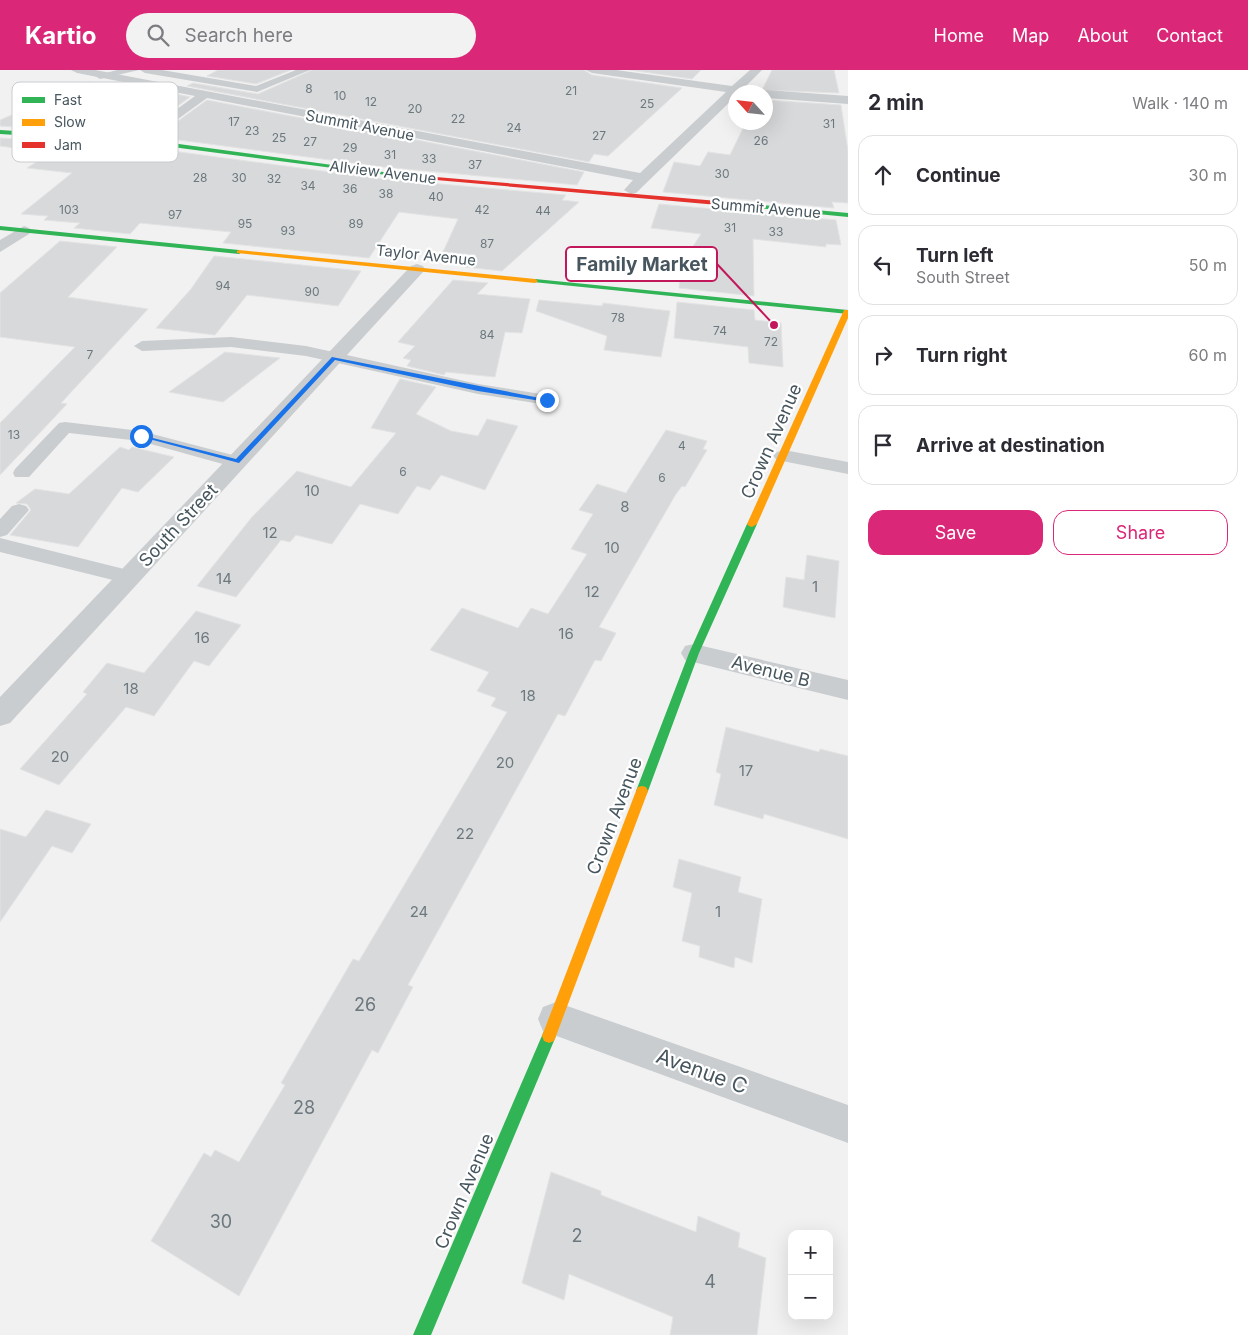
<!DOCTYPE html>
<meta charset="utf-8">
<style>
:root{--surface:#fff;--page:#f2f2f3;--text:#2b2b33;--muted:#7c7c81;--line:#e1e1e2;--accent:#db2777}
body{margin:0;font-family:Inter,sans-serif;background:var(--page);color:var(--text)}
.controls{position:absolute;right:15px;bottom:15px;display:grid;overflow:hidden;border-radius:10px;box-shadow:0 5px 20px #0002}
.controls button{width:45px;height:45px;display:grid;place-items:center;padding:0;border:0;border-bottom:1px solid var(--line);background:var(--surface);color:var(--text);font:25px sans-serif}
.compass{position:absolute;left:728px;top:15px;width:45px;height:45px;border-radius:50%;background:var(--surface);box-shadow:0 5px 20px #0002;rotate:297deg}
.stop{position:absolute;width:15px;height:15px;margin:-11px;border:4px solid #1a73e8;border-radius:50%;background:#fff}
.stop.end{background:#1a73e8;border-color:#fff;box-shadow:0 1px 5px #0008}
.list{margin:0;padding:0;list-style:none}
h2{display:flex;justify-content:space-between;align-items:center;height:65px;margin:0;padding:0 20px;font-size:21px}
h2 small{font-size:16px;font-weight:400;color:var(--muted)}
.list li{display:grid;grid-template-columns:32px 1fr auto;gap:15px;align-items:center;box-sizing:border-box;height:80px;margin:0 10px 10px;padding:0 10px;border:1px solid var(--line);border-radius:15px}
.list b{display:block;font-size:19px;white-space:nowrap}
.list p{margin:0;font-size:16px;white-space:nowrap;color:var(--muted)}
.list em{font-size:16px;font-style:normal;color:var(--muted)}
.actions{display:flex;gap:10px;padding:15px 20px}
.actions a{flex:1;padding:11px 0;border:1px solid var(--accent);border-radius:15px;text-align:center;font-size:18px;color:var(--accent)}
.actions .main{background:var(--accent);color:#fff}
.icon{flex:none;width:28px;height:28px;fill:none;stroke:currentColor;stroke-width:2;stroke-linecap:round;stroke-linejoin:round}
.map{position:relative;flex:none;width:848px;height:1265px;overflow:hidden}
header{display:flex;align-items:center;gap:30px;box-sizing:border-box;height:70px;padding:0 25px;background:var(--accent);color:#fff}
header strong{font-size:24px}
nav{display:flex;gap:28px;margin-inline-start:auto;font-size:18px}
.search{width:350px;height:45px;background:var(--page);display:flex;align-items:center;gap:12px;box-sizing:border-box;padding:0 18px;border-radius:28px;color:var(--muted);font-size:19px}
main{display:flex}
aside{flex:1;background:var(--surface)}
.map>svg:first-child{display:block}
.building{fill:#d7d9da;stroke:#e3e3e4}
.lines{fill:none;stroke-linecap:round;stroke-linejoin:round}
.lane{fill:#cacdcf;fill-rule:evenodd}
.street{fill:#cacdcf;fill-rule:evenodd}
.fast{fill:#30b455;fill-rule:evenodd}
.slow{fill:#ff9f0a;fill-rule:evenodd}
.jam{fill:#e5322d;fill-rule:evenodd}
.route{fill:#1a73e8}
.labels{text-anchor:middle;dominant-baseline:central;stroke-width:4.5;stroke-linejoin:round;paint-order:stroke}
.far-number-label{font-size:12px;fill:#6c787e}
.far-street-label{font-size:15px;fill:#47565e;stroke:#fff}
.number-label{font-size:15px;fill:#6c787e}
.street-label{font-size:18px;fill:#47565e;stroke:#fff}
.near-number-label{font-size:18px;fill:#6c787e}
.near-street-label{font-size:21px;fill:#47565e;stroke:#fff}
.key{fill:#fff;stroke:#c8cccf;stroke-width:1}
.key-label{font-size:14px;fill:#47565e}
.leader{fill:none;stroke:#c2185b;stroke-width:2}
.callout-dot{fill:#c2185b;stroke:#fff;stroke-width:2}
.callout{fill:#fff;stroke:#c2185b;stroke-width:2}
.callout-label{font-size:19px;text-anchor:middle;font-weight:bold;fill:#47565e}
</style>
<header>
<strong>Kartio</strong>
<div class="search"><svg class="icon" aria-label="search" viewBox="0 0 24 24"><circle cx="10" cy="10" r="6"/><path d="M15 15l6 6"/></svg>Search here</div>
<nav><a>Home</a><a>Map</a><a>About</a><a>Contact</a></nav>
</header>
<main>
<div class="map">
<svg width="848" height="1265" viewBox="0 0 848 1265">
<rect width="100%" height="100%" fill="#f1f1f1"/>
<!-- building -->
<g class="building">
<polygon points="218,0 291,0 256,14 207,6"/>
<polygon points="312,0 584,0 592,5 682,18 608,86 594,84 589,92 187,16 193,13 258,24"/>
<polygon points="630,0 701,0 692,9"/>
<polygon points="772,0 834,0 839,23 762,20"/>
<polygon points="88,12 166,26 172,23 190,27 138,65 0,56 0,50"/>
<polygon points="207,30 584,102 577,115 383,97 156,67"/>
<polygon points="766,30 841,35 848,81 848,133 832,132 834,138 663,122 674,92 700,96 708,82 730,85 746,52 766,52"/>
<polygon points="0,68 142,77 383,109 566,125 562,130 579,132 502,201 465,197 476,185 443,182 458,149 399,142 369,188 223,173 231,162 140,153 130,164 74,158 80,153 44,150 48,146 21,144 72,103 27,98 47,85 39,85 43,82 0,76"/>
<polygon points="659,134 836,150 841,175 826,174 826,177 753,169 754,226 679,218 681,195 701,164 651,158"/>
<polygon points="60,171 117,177 68,227 148,239 61,333 67,334 0,405 0,353 75,277 0,267 0,223"/>
<polygon points="214,186 361,201 338,236 247,225 215,265 156,258 191,219"/>
<polygon points="453,210 488,213 477,224 530,229 522,263 505,262 495,307 446,302 444,305 407,296 411,290 403,288 415,276 398,272"/>
<polygon points="539,230 602,236 603,233 670,241 661,287 604,280 607,266 536,241"/>
<polygon points="677,232 754,240 755,250 781,253 783,297 749,293 748,277 674,268"/>
<polygon points="225,282 280,288 223,332 169,322"/>
<polygon points="400,309 436,317 416,344 451,361 478,366 487,349 518,356 485,420 441,405 430,420 417,416 398,444 360,434 332,474 296,465 290,472 281,470 236,527 197,516 252,447 297,401 351,417 396,363 371,358"/>
<polygon points="666,360 707,371 703,379 707,380 685,417 682,416 676,424 599,557 616,563 601,591 595,590 565,646 558,644 408,915 413,917 378,983 372,980 239,1226 151,1171 204,1083 211,1087 215,1080 239,1092 285,1015 281,1013 353,889 359,891 507,642 491,636 496,628 477,621 489,602 430,580 462,538 518,558 531,538 548,544 587,484 571,479 593,444 579,440 597,414 626,423"/>
<polygon points="120,377 129,380 132,377 174,387 138,422 122,418 78,477 10,465 31,440 27,434 16,433 35,419 69,424"/>
<polygon points="807,485 839,491 835,548 783,537 786,507 804,510"/>
<polygon points="196,541 241,555 209,596 194,591 154,646 126,637 59,715 20,699 87,624 83,622 107,593 144,603"/>
<polygon points="726,657 819,682 820,679 848,686 848,769 764,744 763,749 714,735 721,704 716,702"/>
<polygon points="46,740 91,754 72,783 52,776 0,852 0,759 26,767"/>
<polygon points="679,789 741,807 738,822 762,829 752,893 735,887 734,898 699,887 700,876 682,871 692,823 673,817"/>
<polygon points="551,1102 601,1121 601,1125 696,1162 698,1146 740,1163 738,1177 766,1188 757,1265 670,1265 673,1247 569,1204 564,1230 522,1213"/>
</g>
<g class="lines">
<!-- lane -->
<g class="lane">
<polygon points="117,0 139,0 100,9 95,6"/>
<polygon points="140,0 162,0 256,16 296,0 310,0 257,22 145,3"/>
<polygon points="231,267 306,276 478,314 547,325 553,326 556,330 553,334 547,335 478,324 306,286 231,277 142,281 134,276 142,271"/>
<polygon points="65,352 141,361 244,388 246,392 244,396 237,398 140,371 69,363 29,407 15,407 13,403 15,399 59,353"/>
<polygon points="19,434 26,436 29,440 7,465 0,467 0,449 12,436"/>
<polygon points="0,468 136,502 139,507 136,512 129,514 0,482"/>
</g>
<!-- street -->
<g class="street">
<polygon points="71,0 95,0 640,103 726,22 592,3 586,0 616,0 732,16 750,0 762,0 744,18 753,20 755,22 736,22 736,26 636,123 631,124 624,120 633,110 207,28 142,75 135,71 137,68 195,26 77,3"/>
<polygon points="766,20 848,26 848,34 766,28 766,22 761,22"/>
<polygon points="24,156 29,158 32,161 29,164 0,182 0,170"/>
<polygon points="417,194 423,196 425,199 423,202 10,653 0,656 0,627 411,196"/>
<polygon points="784,380 848,392 848,404 777,390 773,386 777,382"/>
<polygon points="694,574 848,610 848,630 685,590 681,583 685,576"/>
<polygon points="556,932 848,1035 848,1073 543,961 538,949 543,937"/>
</g>
<!-- fast -->
<g class="fast">
<polygon points="0,60 142,69 405,105 402,107 142,73 0,64"/>
<polygon points="718,131 848,143 848,147 716,134 716,132"/>
<polygon points="0,156 239,180 242,182 239,184 0,160"/>
<polygon points="535,209 848,240 848,244 533,212 533,210"/>
<polygon points="752,451 757,454 699,583 648,721 646,725 642,726 638,725 636,721 689,583 747,454"/>
<polygon points="549,959 554,961 556,966 431,1265 413,1265 544,961"/>
</g>
<!-- slow -->
<g class="slow">
<polygon points="239,180 535,209 538,211 535,213 237,183 237,181"/>
<polygon points="844,240 848,240 848,248 757,454 752,457 749,456 747,454"/>
<polygon points="642,716 646,717 648,721 556,966 554,971 549,973 544,971 542,966 636,721 638,717"/>
</g>
<!-- jam -->
<polygon class="jam" points="400,104 718,131 721,133 718,135 402,107"/>
</g>
<!-- route -->
<polygon class="route" points="332,287 550,330 547,332 478,321 335,290 239,393 138,366 141,365 236,389"/>
<g class="labels">
<!-- far-number labels -->
<g class="far-number-label">
<text x="309" y="18">8</text>
<text x="571" y="20">21</text>
<text x="340" y="25">10</text>
<text x="371" y="31">12</text>
<text x="647" y="33">25</text>
<text x="415" y="38">20</text>
<text x="458" y="48">22</text>
<text x="234" y="51">17</text>
<text x="829" y="53">31</text>
<text x="514" y="57">24</text>
<text x="252" y="60">23</text>
<text x="599" y="65">27</text>
<text x="279" y="67">25</text>
<text x="761" y="70">26</text>
<text x="310" y="71">27</text>
<text x="350" y="77">29</text>
<text x="390" y="84">31</text>
<text x="429" y="88">33</text>
<text x="475" y="94">37</text>
<text x="722" y="103">30</text>
<text x="200" y="107">28</text>
<text x="239" y="107">30</text>
<text x="274" y="108">32</text>
<text x="308" y="115">34</text>
<text x="350" y="118">36</text>
<text x="386" y="123">38</text>
<text x="436" y="126">40</text>
<text x="69" y="139">103</text>
<text x="482" y="139">42</text>
<text x="543" y="140">44</text>
<text x="175" y="144">97</text>
<text x="245" y="153">95</text>
<text x="356" y="153">89</text>
<text x="730" y="157">31</text>
<text x="288" y="160">93</text>
<text x="776" y="161">33</text>
<text x="487" y="173">87</text>
<text x="223" y="215">94</text>
<text x="312" y="221">90</text>
<text x="618" y="247">78</text>
<text x="720" y="260">74</text>
<text x="487" y="264">84</text>
<text x="771" y="271">72</text>
<text x="90" y="284">7</text>
<text x="14" y="364">13</text>
<text x="682" y="375">4</text>
<text x="403" y="401">6</text>
<text x="662" y="407">6</text>
</g>
<!-- far-street labels -->
<g class="far-street-label">
<text transform="translate(360 55) rotate(11)">Summit Avenue</text>
<text transform="translate(383 102) rotate(7)">Allview Avenue</text>
<text transform="translate(766 138) rotate(5)">Summit Avenue</text>
<text transform="translate(426 185) rotate(6)">Taylor Avenue</text>
</g>
<!-- number labels -->
<g class="number-label">
<text x="312" y="420">10</text>
<text x="625" y="436">8</text>
<text x="270" y="462">12</text>
<text x="612" y="477">10</text>
<text x="224" y="508">14</text>
<text x="815" y="516">1</text>
<text x="592" y="521">12</text>
<text x="566" y="563">16</text>
<text x="202" y="567">16</text>
<text x="131" y="618">18</text>
<text x="528" y="625">18</text>
<text x="60" y="686">20</text>
<text x="505" y="692">20</text>
<text x="746" y="700">17</text>
<text x="465" y="763">22</text>
<text x="419" y="841">24</text>
<text x="718" y="841">1</text>
</g>
<!-- street labels -->
<g class="street-label">
<text transform="translate(771 371) rotate(-66)">Crown Avenue</text>
<text transform="translate(178 455) rotate(-47)">South Street</text>
<text transform="translate(771 601) rotate(14)">Avenue B</text>
<text transform="translate(614 746) rotate(-69)">Crown Avenue</text>
<text transform="translate(464 1121) rotate(-67)">Crown Avenue</text>
</g>
<!-- near-number labels -->
<g class="near-number-label">
<text x="365" y="934">26</text>
<text x="304" y="1037">28</text>
<text x="221" y="1151">30</text>
<text x="577" y="1165">2</text>
<text x="710" y="1211">4</text>
</g>
<!-- near-street labels -->
<g class="near-street-label">
<text transform="translate(702 1001) rotate(20)">Avenue C</text>
</g>
</g>
<!-- legend -->
<rect x="12" y="12" width="166" height="80" rx="8" class="key"/>
<rect x="22" y="27" width="23" height="6" fill="#30b455"/>
<rect x="22" y="49" width="23" height="7" fill="#ff9f0a"/>
<rect x="22" y="72" width="23" height="6" fill="#e5322d"/>
<g class="key-label">
<text x="54" y="35">Fast</text>
<text x="54" y="57">Slow</text>
<text x="54" y="80">Jam</text>
</g>
<!-- callouts -->
<path class="leader" d="M774 255L717 194"/>
<circle class="callout-dot" cx="774" cy="255" r="5"/>
<rect class="callout" x="566" y="177" width="151" height="34" rx="5"/>
<g class="callout-label">
<text x="642" y="201">Family Market</text>
</g>
</svg>
<div class="controls">
<button>+</button>
<button>−</button>
</div>
<svg class="compass" viewBox="-18 -18 36 36"><path d="M0-13l5 13h-10z" fill="#e53935"/><path d="M0 13l5-13h-10z" fill="#7c7c81"/></svg>
<div class="stop" style="left:141px;top:366px"></div>
<div class="stop end" style="left:547px;top:330px"></div>
</div>
<aside>
<h2>2 min<small>Walk · 140 m</small></h2>
<ul class="list">
<li><svg class="icon" aria-label="ahead" viewBox="0 0 24 24"><path d="M12 20V5M6 11l6-6 6 6"/></svg><div><b>Continue</b></div><em>30 m</em></li>
<li><svg class="icon" aria-label="left" viewBox="0 0 24 24"><path d="M17 20v-9H6M10 6l-5 5 5 5"/></svg><div><b>Turn left</b><p>South Street</p></div><em>50 m</em></li>
<li><svg class="icon" aria-label="right" viewBox="0 0 24 24"><path d="M7 20v-9h11M14 6l5 5-5 5"/></svg><div><b>Turn right</b></div><em>60 m</em></li>
<li><svg class="icon" aria-label="arrive" viewBox="0 0 24 24"><path d="M6 21V4h12l-3 4 3 4H6"/></svg><div><b>Arrive at destination</b></div></li>
</ul>
<div class="actions"><a class="main">Save</a><a>Share</a></div>
</aside>
</main>
